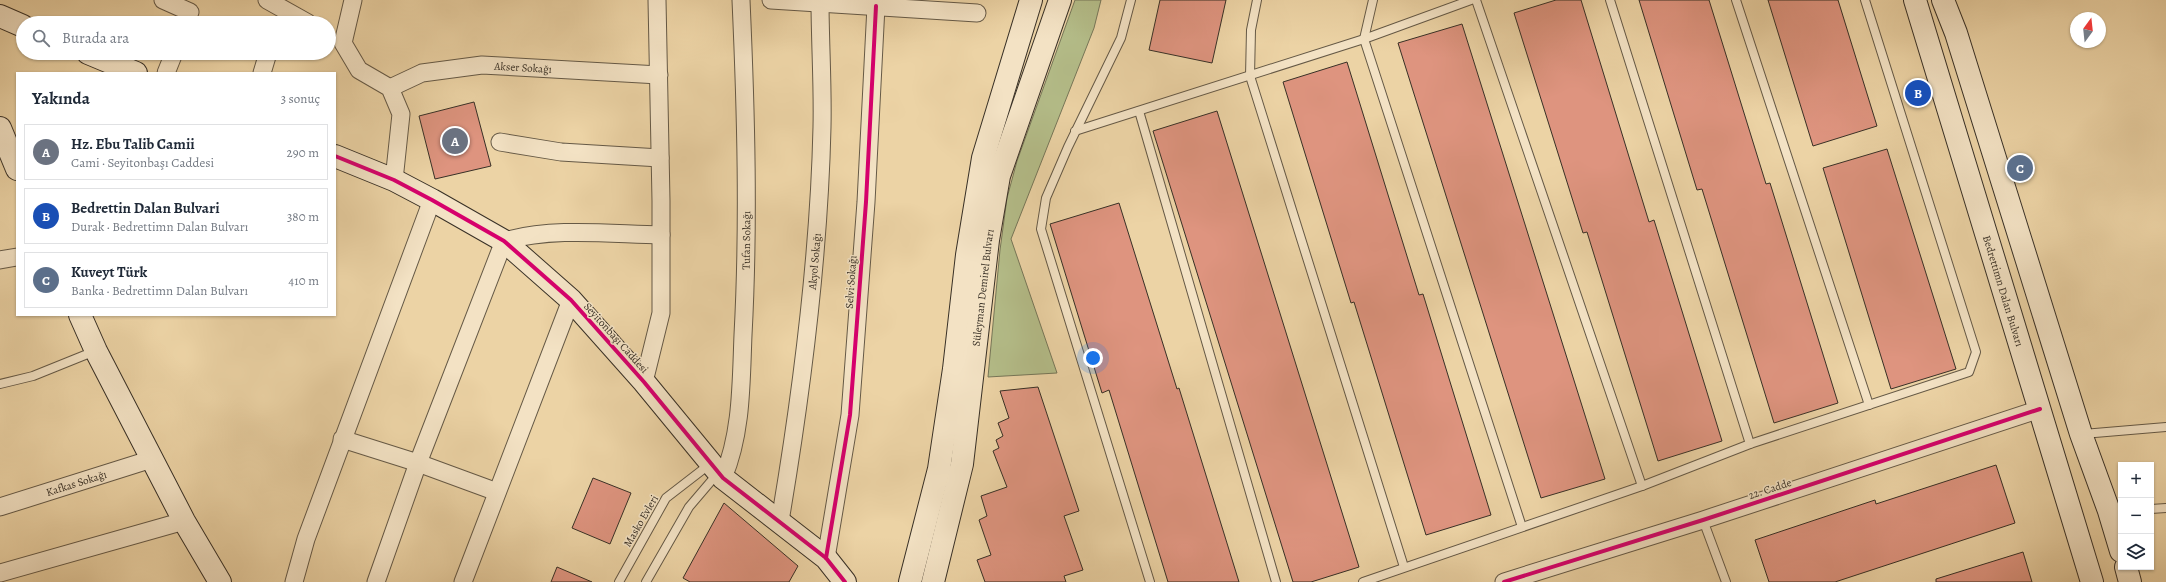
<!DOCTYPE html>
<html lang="tr">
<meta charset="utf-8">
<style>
:root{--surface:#fff;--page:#f2f2f3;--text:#1f2937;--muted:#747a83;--line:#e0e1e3;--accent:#8f2418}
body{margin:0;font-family:Alegreya,serif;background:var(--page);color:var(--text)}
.controls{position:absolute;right:12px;bottom:12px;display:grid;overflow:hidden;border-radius:0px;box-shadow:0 1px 3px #0004}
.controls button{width:36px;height:36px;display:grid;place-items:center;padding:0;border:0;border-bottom:1px solid var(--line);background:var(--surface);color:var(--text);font:20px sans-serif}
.compass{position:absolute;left:2070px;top:12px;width:36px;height:36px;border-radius:50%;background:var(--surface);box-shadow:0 1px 3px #0004;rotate:15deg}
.you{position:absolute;left:1093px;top:358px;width:14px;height:14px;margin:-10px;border:3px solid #fff;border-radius:50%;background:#1a73e8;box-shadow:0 0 0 6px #1a73e833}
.badge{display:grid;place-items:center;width:26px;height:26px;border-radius:50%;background:var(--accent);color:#fff;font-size:13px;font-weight:700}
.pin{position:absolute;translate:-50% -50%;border:2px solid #fff;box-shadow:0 1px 4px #0006}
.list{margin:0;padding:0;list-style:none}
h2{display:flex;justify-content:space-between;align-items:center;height:52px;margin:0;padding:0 16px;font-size:17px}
h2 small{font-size:13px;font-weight:400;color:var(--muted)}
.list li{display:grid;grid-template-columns:26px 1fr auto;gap:12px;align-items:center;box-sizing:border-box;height:56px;margin:0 8px 8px;padding:0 8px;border:1px solid var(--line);border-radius:0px}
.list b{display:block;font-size:15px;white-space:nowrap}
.list p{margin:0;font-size:13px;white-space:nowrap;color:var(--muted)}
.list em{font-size:13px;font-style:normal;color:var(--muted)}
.icon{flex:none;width:22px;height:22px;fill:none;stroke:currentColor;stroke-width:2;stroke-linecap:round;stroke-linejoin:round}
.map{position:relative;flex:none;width:2166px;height:582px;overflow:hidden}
.search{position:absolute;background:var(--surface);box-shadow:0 1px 3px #0004;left:16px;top:16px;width:320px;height:44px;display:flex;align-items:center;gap:10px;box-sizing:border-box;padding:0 14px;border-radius:22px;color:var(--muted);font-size:15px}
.panel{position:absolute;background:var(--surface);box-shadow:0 1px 3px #0004;left:16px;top:72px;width:320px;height:244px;border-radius:0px}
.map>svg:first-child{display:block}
.green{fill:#b4bd89;stroke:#767658}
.building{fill:#de947f;stroke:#383026}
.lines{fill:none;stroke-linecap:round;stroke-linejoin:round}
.lane-casing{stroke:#655946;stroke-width:10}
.street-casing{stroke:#655946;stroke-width:19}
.secondary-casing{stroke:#383026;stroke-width:24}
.lane{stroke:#f3e2c4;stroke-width:8}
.street{stroke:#f3e2c4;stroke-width:17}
.secondary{stroke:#f3e2c4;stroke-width:22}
.cycleway-casing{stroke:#f3e2c4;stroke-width:6}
.cycleway{stroke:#d6006c;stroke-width:4}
.labels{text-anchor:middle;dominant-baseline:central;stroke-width:3;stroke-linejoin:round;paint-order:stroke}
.street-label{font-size:11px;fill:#383026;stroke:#f3e2c4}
</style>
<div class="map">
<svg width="2166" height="582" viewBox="0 0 2166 582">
<rect width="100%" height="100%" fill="#ecd3a5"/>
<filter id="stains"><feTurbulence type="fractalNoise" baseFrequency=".005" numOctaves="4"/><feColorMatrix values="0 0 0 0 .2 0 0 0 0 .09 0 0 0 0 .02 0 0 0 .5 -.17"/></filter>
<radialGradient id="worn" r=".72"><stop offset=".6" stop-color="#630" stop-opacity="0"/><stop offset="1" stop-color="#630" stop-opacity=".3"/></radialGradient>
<!-- green -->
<polygon class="green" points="1075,0 1101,0 1094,28 1011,239 1057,373 988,377 1000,250 1007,198 1017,161"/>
<!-- building -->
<g class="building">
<polygon points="1160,0 1226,0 1212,63 1149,50"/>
<polygon points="1556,0 1581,0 1649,222 1654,220 1722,441 1658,461 1587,232 1583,233 1514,13"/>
<polygon points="1639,0 1709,0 1766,184 1770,183 1838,403 1774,423 1702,189 1697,190"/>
<polygon points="1768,0 1838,0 1877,126 1813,146"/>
<polygon points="1462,24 1605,479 1541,498 1398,43"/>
<polygon points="1347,62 1419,295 1423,294 1491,515 1426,535 1354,302 1351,303 1283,82"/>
<polygon points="474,102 491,166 435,179 419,116"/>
<polygon points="1217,111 1359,567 1311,582 1293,582 1153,131"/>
<polygon points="1887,149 1956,369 1891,389 1823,168"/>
<polygon points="1119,203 1177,389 1179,388 1239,582 1168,582 1109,390 1102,393 1050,224"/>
<polygon points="1038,387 1079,511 1064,516 1083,570 1064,576 1066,582 985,582 977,560 991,555 979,520 987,516 981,496 1007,487 993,451 999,448 996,440 1003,436 998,423 1009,418 1000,391"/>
<polygon points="1996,465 2015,523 1835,582 1769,582 1755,540 1875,500 1876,504"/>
<polygon points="593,478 631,493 610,544 572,528"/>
<polygon points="724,503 798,566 789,582 690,582 683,578"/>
<polygon points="2023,552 2032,582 1936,582 1936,579"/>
<polygon points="557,567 592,582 551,582"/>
</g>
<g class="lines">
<!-- lane casing -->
<g class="lane-casing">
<g id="lane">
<polyline points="1131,0 1121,38 1068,147 1046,198 1041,229 1150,582"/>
<polyline points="1257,0 1251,30 1250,76 1404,567"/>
<polyline points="1373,0 1364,39 1522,527"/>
<polyline points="1476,0 1642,486"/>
<polyline points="1610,0 1750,444"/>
<polyline points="1736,0 1869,405"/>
<polyline points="1139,111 1276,582"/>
<polyline points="1075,131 1364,39 1471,0"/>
<polyline points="0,384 33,376 95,351"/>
<polyline points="2083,434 2166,427"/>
<polyline points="2151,509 2166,508"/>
<polyline points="1703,520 1726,582"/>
<polyline points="619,582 666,498 710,464"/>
<polyline points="646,582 689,507 718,473"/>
<polyline points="1363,582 1642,486 1750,444 1969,372 1976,352 1865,0"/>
</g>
</g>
<!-- street casing -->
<g class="street-casing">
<g id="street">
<polyline points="163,0 190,12"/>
<polyline points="267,0 308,23"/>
<polyline points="353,0 343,43 359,70 390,88 401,114 394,180"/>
<polyline points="771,0 977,13"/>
<polyline points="166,73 174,53"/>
<polyline points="262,73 268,53"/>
<path id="s1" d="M390 88 422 73 482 65 659 75"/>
<polyline points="500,142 561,152 660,158"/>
<polyline points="0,260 17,257"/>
<polyline points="644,382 661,313 661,201 657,0"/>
<polyline points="342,439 418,463 497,492"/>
<path id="s2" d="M723 478C742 433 741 383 743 335 749 223 746 112 741 0"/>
<path id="s3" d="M0 507 152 459"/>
<path id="s4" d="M780 521C802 391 819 259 822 127 823 85 820 42 820 0"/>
<polyline points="826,558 850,415 866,202 876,6"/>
<polyline points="0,573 184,521"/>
<polyline points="294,582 306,539 432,200"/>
<path d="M376 582 418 463 504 241C554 227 609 234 661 235"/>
<polyline points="463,582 571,300"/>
<polyline points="1504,582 1703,520 2040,409"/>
</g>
</g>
<!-- secondary casing -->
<g class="secondary-casing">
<g id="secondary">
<path id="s5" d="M1915 0 2092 582"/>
<polyline points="1943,0 1956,33 2081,434 2109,511 2121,551"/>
<polyline points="0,16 23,26"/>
<polyline points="88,53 136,73"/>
<polyline points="0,128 17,169"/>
<polyline points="335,156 394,180 432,200 504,241 571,300 644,382 723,478 826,558 845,582"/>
<polyline points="80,315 96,351 184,521 220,582"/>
<polyline points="2126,567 2130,582"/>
<polyline points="910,582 939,469 954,369 967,255 983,158 1031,0"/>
<path id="s6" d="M933 582 962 464 988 240 999 176 1060 0"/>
</g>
</g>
<!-- lane -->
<use href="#lane" class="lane"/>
<!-- street -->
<use href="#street" class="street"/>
<!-- secondary -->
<use href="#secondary" class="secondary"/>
<!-- cycleway casing -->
<g class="cycleway-casing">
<g id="cycleway">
<polyline points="335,156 394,180 432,200 504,241 571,300 644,382 723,478 826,558 845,582"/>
<polyline points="826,558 850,415 866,202 876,6"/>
<polyline points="1504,582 1703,520 2040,409"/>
</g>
</g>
<!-- cycleway -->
<use href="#cycleway" class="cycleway"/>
</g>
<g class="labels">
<!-- street labels -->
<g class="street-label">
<text stroke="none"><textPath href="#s1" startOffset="137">Akser Sokağı</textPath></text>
<text stroke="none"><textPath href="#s2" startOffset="240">Tufan Sokağı</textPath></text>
<text stroke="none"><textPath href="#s4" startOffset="262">Akyol Sokağı</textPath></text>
<text transform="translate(851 282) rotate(-86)">Selvi Sokağı</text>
<text stroke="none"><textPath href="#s6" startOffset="299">Süleyman Demirel Bulvarı</textPath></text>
<text stroke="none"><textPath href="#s5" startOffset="304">Bedrettimn Dalan Bulvarı</textPath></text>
<text transform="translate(616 338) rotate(48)">Seyitonbaşı Caddesi</text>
<text stroke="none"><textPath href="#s3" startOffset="80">Kafkas Sokağı</textPath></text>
<text transform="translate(1770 489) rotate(-18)">22. Cadde</text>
<text transform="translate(641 521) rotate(-60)">Masko Evleri</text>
</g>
</g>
<rect width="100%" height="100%" filter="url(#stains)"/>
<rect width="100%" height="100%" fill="url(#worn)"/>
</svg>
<div class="controls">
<button>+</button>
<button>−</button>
<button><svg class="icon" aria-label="layers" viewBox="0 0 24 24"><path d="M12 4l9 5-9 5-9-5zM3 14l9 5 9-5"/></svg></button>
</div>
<svg class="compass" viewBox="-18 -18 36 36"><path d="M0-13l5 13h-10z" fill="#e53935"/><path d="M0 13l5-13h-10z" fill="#747a83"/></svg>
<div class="you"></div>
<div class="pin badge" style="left:455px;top:141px;background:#6b7280">A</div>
<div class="pin badge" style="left:1918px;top:93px;background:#1a4fb4">B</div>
<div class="pin badge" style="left:2020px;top:168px;background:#5c6f8a">C</div>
<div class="search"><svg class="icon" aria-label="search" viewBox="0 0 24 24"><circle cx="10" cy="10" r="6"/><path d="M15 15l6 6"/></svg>Burada ara</div>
<section class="panel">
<h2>Yakında<small>3 sonuç</small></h2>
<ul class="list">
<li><span class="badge" style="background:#6b7280">A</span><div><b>Hz. Ebu Talib Camii</b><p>Cami · Seyitonbaşı Caddesi</p></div><em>290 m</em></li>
<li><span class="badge" style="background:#1a4fb4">B</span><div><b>Bedrettin Dalan Bulvari</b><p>Durak · Bedrettimn Dalan Bulvarı</p></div><em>380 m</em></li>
<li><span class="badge" style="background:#5c6f8a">C</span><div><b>Kuveyt Türk</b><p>Banka · Bedrettimn Dalan Bulvarı</p></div><em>410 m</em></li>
</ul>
</section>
</div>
